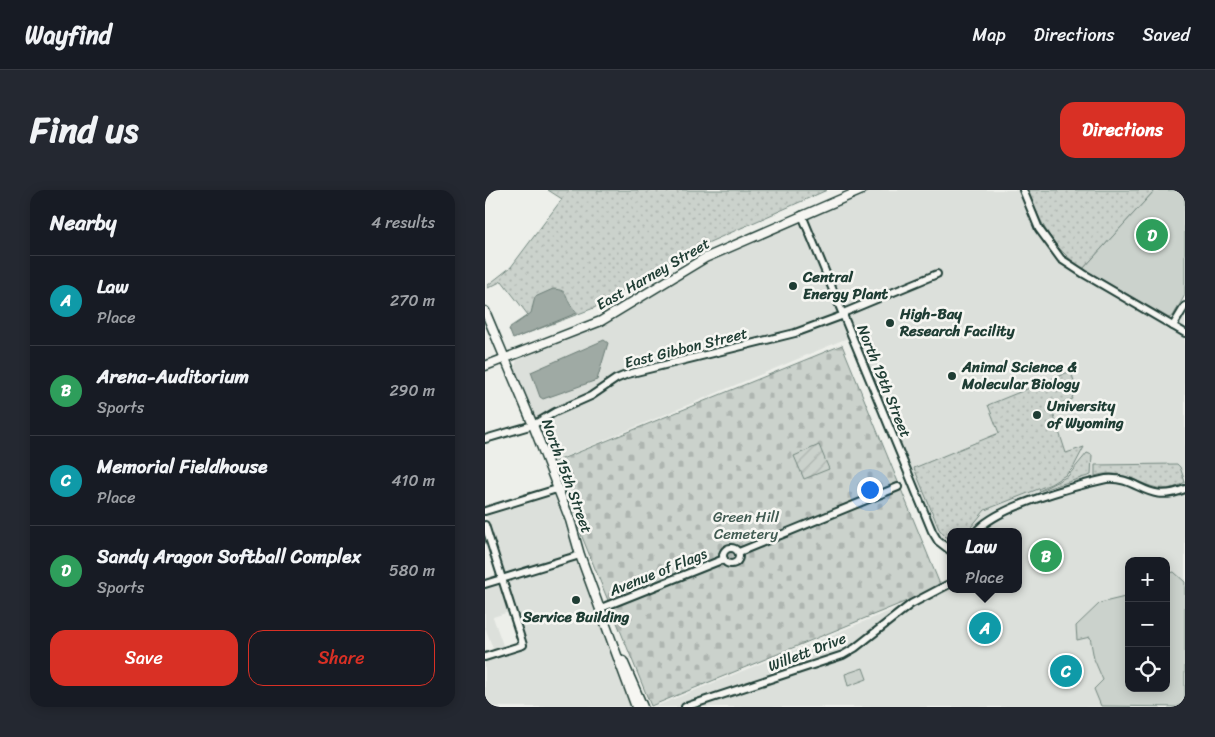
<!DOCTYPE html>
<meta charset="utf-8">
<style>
:root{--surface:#171b24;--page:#242831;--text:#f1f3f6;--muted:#9ea1a6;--line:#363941;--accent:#d93025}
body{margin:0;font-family:Sriracha,sans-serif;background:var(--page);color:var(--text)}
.controls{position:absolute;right:15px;bottom:15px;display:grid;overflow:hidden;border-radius:10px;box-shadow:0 2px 12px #0003}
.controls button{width:45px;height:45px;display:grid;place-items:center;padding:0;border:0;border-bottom:1px solid var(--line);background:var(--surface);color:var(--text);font:25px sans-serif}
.you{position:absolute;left:384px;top:299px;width:18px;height:18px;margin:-12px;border:4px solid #fff;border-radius:50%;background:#1a73e8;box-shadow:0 0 0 8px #1a73e833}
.badge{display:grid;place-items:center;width:32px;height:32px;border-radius:50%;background:var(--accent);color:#fff;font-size:16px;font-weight:700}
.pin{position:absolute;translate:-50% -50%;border:2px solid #fff;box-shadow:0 1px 5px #0006}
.popup{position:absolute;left:462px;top:338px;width:75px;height:65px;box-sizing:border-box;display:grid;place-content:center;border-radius:10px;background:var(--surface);filter:drop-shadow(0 1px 4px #0005);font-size:16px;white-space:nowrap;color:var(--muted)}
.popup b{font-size:19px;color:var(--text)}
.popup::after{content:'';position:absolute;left:50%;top:100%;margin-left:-10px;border:10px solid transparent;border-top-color:var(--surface)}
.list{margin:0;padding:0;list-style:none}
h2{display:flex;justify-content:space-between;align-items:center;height:65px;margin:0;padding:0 20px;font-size:21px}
h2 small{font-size:16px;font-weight:400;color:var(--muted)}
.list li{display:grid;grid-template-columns:32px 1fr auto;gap:15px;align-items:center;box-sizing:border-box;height:90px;padding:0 20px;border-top:1px solid var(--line)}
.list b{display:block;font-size:19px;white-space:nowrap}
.list p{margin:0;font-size:16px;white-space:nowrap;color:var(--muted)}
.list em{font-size:16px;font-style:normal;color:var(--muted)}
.actions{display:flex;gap:10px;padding:15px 20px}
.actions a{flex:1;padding:11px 0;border:1px solid var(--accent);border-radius:15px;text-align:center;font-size:18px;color:var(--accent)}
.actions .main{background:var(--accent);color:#fff}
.icon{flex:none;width:28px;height:28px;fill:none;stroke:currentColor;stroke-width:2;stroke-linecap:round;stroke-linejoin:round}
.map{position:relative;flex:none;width:700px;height:517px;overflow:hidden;border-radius:15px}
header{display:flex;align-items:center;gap:30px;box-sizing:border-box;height:70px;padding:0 25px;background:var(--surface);border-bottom:1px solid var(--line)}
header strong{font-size:24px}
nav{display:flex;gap:28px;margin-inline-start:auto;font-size:18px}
.intro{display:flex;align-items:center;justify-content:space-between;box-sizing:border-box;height:120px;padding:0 30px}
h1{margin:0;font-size:35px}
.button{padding:12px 22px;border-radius:15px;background:var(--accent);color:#fff;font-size:18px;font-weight:700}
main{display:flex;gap:30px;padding:0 30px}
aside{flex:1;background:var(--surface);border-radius:15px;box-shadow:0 2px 12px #0003}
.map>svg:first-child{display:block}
.built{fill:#dce0db;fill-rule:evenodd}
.grass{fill:url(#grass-dots);stroke:#758880}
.cemetery{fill:url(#cemetery-stones);stroke:#758880}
.garden{fill:url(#garden-furrows);stroke:#758880}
.pitch{fill:#cbd2cc;stroke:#758880}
.water{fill:#9faaa4;stroke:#6c7e77}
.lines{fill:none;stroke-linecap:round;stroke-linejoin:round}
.minor-casing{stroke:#1f3d34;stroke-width:10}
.major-casing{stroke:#1f3d34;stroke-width:11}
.minor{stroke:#f6f6f2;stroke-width:6}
.major{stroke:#f6f6f2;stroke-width:8}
.poi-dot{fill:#1f3d34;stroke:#f6f6f2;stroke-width:2}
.labels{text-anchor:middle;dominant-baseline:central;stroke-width:5;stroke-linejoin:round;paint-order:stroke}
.street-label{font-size:15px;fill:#1f3d34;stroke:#f6f6f2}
.poi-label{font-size:15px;font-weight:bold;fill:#1f3d34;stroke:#f6f6f2;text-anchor:start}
.park-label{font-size:15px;fill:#415b52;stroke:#f6f6f2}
</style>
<header>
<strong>Wayfind</strong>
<nav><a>Map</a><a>Directions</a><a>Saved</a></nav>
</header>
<div class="intro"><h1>Find us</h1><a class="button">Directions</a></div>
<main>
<aside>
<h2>Nearby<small>4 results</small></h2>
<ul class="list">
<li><span class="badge" style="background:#0f9aa8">A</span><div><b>Law</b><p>Place</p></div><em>270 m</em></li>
<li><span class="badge" style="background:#2e9e5b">B</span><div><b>Arena-Auditorium</b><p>Sports</p></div><em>290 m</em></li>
<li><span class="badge" style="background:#0f9aa8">C</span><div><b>Memorial Fieldhouse</b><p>Place</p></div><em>410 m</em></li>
<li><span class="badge" style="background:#2e9e5b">D</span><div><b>Sandy Aragon Softball Complex</b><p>Sports</p></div><em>580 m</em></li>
</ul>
<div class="actions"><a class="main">Save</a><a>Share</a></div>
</aside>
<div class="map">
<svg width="700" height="517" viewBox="0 0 700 517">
<defs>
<pattern id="grass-dots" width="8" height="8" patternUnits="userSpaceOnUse" patternTransform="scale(1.25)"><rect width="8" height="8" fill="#cbd2cc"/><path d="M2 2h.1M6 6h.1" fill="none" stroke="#aeb5b0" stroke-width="1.8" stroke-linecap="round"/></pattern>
<pattern id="cemetery-stones" width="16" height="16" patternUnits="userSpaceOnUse" patternTransform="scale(1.25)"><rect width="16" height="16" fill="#cbd2cc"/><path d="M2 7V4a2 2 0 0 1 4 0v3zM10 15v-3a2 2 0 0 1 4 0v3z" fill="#aeb5b0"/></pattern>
<pattern id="garden-furrows" width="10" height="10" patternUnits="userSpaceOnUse" patternTransform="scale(1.25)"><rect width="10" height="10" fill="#cbd2cc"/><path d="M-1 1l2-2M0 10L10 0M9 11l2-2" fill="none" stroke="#aeb5b0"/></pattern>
</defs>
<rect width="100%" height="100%" fill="#edefea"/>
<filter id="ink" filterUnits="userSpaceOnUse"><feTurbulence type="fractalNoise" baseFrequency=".02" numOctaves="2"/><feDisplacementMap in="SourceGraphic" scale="10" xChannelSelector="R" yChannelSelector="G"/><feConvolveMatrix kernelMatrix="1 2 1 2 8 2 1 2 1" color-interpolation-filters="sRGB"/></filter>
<g filter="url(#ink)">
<!-- built -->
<g class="built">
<path d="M386 0H533L554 46 564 60 583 79 643 116 688 136 700 117V517H169L405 421 466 393V399H534V342H466V361L450 347 372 144 67 272 29 178 32 170 110 138 151 115 196 84 227 68ZM644 371H681V498H644Z"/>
<path d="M69 305 114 427 154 517H0V471L11 467 0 437V390L19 384 2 326ZM30 420 43 457 21 464 8 427Z"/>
</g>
<!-- grass -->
<g class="grass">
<polygon points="63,0 342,0 193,66 109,118 30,148 25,137 43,125 17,91 3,98 3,95 26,77 77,9"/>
<path d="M542 0H670L598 79C565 55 558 37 542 0Z"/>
<polygon points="586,181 591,198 587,200 589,205 587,207 588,209 566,217 581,263 599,257 588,278 582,284 566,294 500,320 482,342 466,342 466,353 465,352 454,339 429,278 514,243 503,215"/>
<polygon points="602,263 607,265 606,285 554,301 583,286"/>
<path d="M692 274 695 277 700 292C668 314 646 274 610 286V275Z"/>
</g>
<!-- cemetery -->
<polygon class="cemetery" points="357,155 456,397 166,516 67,273"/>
<!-- garden -->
<polygon class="garden" points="334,255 344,279 319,289 309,266"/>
<!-- pitch -->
<g class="pitch">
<polygon points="670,0 700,0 700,105 688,126 684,128 598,79"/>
<polygon points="689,382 700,392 700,512 692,517 616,516 609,499 618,490 609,469 605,447 592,450 591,436 615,413 644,406 644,498 681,498 681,384"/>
<polygon points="378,478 382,489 363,496 360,484"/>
</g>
<!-- water -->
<g class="water">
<path d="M68 99C85 100 79 107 87 117 89 119 91 121 92 123L28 149 24 139 46 123 50 107Z"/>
<polygon points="119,150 123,153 112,190 58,209 55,207 46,182"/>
</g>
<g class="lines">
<!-- minor casing -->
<g class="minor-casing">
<g id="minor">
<polyline points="538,0 554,39 576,69 599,84 700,143"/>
<polyline points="317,25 447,341 453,351 466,361"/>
<polyline points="358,123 452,84"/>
<polyline points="688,136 700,116"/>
<polyline points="0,249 48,235 70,222 106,206 131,189 143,184 310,143 359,125"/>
<polyline points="0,321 72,299"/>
<polyline points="0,335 38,455 0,467"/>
<path d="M491 342C510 317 589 296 621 289 654 286 661 315 700 299"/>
<circle cx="246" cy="366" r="8"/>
<polyline points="254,362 413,297"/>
<polyline points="0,394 95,365"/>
<polyline points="116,418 239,369"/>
<polyline points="200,517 358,465 370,458 426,414 466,393"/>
</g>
</g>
<!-- major casing -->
<g class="major-casing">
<g id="major">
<polyline points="0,121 48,235 85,330 95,365 151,517"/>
<polyline points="0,176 116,131 220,68 377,0"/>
<polyline points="138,471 158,517"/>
</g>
</g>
<!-- minor -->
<use href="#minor" class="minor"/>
<!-- major -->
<use href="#major" class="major"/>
</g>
</g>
<!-- markers -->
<g class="poi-dot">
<circle cx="308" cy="96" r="5"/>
<circle cx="405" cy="133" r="5"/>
<circle cx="467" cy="186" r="5"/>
<circle cx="552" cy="225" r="5"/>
<circle cx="91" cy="410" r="5"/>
</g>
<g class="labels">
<!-- street labels -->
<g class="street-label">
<text transform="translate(168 84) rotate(-30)">East Harney Street</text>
<text transform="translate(201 158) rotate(-14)">East Gibbon Street</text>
<text transform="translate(399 191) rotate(68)">North 19th Street</text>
<text transform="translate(82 286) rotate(70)">North 15th Street</text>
<text transform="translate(173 382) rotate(-22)">Avenue of Flags</text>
<text transform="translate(322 462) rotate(-21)">Willett Drive</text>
</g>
<!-- poi labels -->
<g class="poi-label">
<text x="318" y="87">Central<tspan x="318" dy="17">Energy Plant</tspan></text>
<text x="415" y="124">High-Bay<tspan x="415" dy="17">Research Facility</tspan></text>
<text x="477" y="177">Animal Science &amp;<tspan x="477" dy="17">Molecular Biology</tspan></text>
<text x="562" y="216">University<tspan x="562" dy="17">of Wyoming</tspan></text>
<text x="91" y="427" text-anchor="middle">Service Building</text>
</g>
<!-- park labels -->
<g class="park-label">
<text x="261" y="327">Green Hill<tspan x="261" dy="17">Cemetery</tspan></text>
</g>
</g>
</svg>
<div class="controls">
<button>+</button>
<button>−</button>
<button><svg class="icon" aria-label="locate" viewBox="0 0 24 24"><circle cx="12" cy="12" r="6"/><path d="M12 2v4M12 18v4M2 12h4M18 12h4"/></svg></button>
</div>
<div class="you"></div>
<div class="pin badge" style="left:500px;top:438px;background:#0f9aa8">A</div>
<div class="popup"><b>Law</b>Place</div>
<div class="pin badge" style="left:561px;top:366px;background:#2e9e5b">B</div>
<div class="pin badge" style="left:581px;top:481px;background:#0f9aa8">C</div>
<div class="pin badge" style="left:667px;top:45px;background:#2e9e5b">D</div>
</div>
</main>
